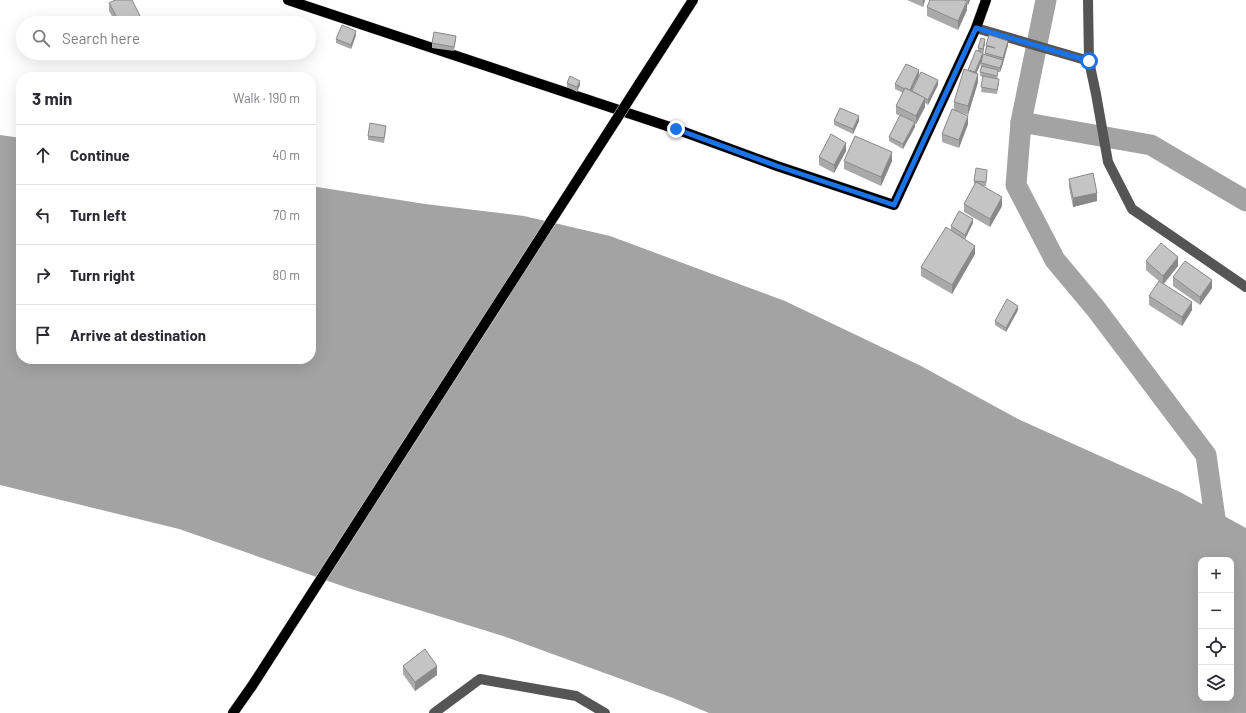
<!DOCTYPE html>
<meta charset="utf-8">
<style>
:root{--surface:#fff;--page:#f2f2f3;--text:#2b2b33;--muted:#7c7c81;--line:#e1e1e2}
body{margin:0;font-family:Barlow,sans-serif;background:var(--page);color:var(--text)}
.controls{position:absolute;right:12px;bottom:12px;display:grid;overflow:hidden;border-radius:8px;box-shadow:0 4px 16px #0002}
.controls button{width:36px;height:36px;display:grid;place-items:center;padding:0;border:0;border-bottom:1px solid var(--line);background:var(--surface);color:var(--text);font:20px sans-serif}
.stop{position:absolute;width:12px;height:12px;margin:-9px;border:3px solid #1a73e8;border-radius:50%;background:#fff}
.stop.end{background:#1a73e8;border-color:#fff;box-shadow:0 1px 4px #0008}
.list{margin:0;padding:0;list-style:none}
h2{display:flex;justify-content:space-between;align-items:center;height:52px;margin:0;padding:0 16px;font-size:17px}
h2 small{font-size:13px;font-weight:400;color:var(--muted)}
.list li{display:grid;grid-template-columns:26px 1fr auto;gap:12px;align-items:center;box-sizing:border-box;height:60px;padding:0 16px;border-top:1px solid var(--line)}
.list b{display:block;font-size:15px;white-space:nowrap}
.list em{font-size:13px;font-style:normal;color:var(--muted)}
.icon{flex:none;width:22px;height:22px;fill:none;stroke:currentColor;stroke-width:2;stroke-linecap:round;stroke-linejoin:round}
.map{position:relative;flex:none;width:1246px;height:713px;overflow:hidden}
.search{position:absolute;background:var(--surface);box-shadow:0 4px 16px #0002;left:16px;top:16px;width:300px;height:44px;display:flex;align-items:center;gap:10px;box-sizing:border-box;padding:0 14px;border-radius:22px;color:var(--muted);font-size:15px}
.panel{position:absolute;background:var(--surface);box-shadow:0 4px 16px #0002;left:16px;top:72px;width:300px;height:292px;border-radius:16px}
.map>svg:first-child{display:block}
.water{fill:#a3a3a3;fill-rule:evenodd}
.lines{fill:none;stroke-linecap:round;stroke-linejoin:round}
.canal{stroke:#a3a3a3;stroke-width:21}
.major-casing{stroke:#dbdbdb;stroke-width:11}
.minor{stroke:#555;stroke-width:10}
.major{stroke:#000;stroke-width:10}
.major-bridge-casing{stroke:#dbdbdb;stroke-width:11;stroke-linecap:butt}
.major-bridge{stroke:#000;stroke-width:10}
.wall{fill:#a9a9a9}
.shaded-wall{fill:#898989}
.building{fill:#c4c4c4;stroke:#898989}
.route{stroke:#1a73e8;stroke-width:5}
</style>
<div class="map">
<svg width="1246" height="713" viewBox="0 0 1246 713">
<rect width="100%" height="100%" fill="#fff"/>
<!-- water -->
<path class="water" d="M0 135 21 138V359H311V186L425 204 524 216 610 236 785 301 921 366 1018 419 1180 492 1246 528V713H709L673 698 503 636 351 589 179 529 0 485ZM1201 560H1231V698H1201Z"/>
<g class="lines">
<!-- canal -->
<g class="canal">
<polyline points="1046,0 1021,122 1016,185 1055,260 1096,309 1206,455 1219,546 1215,560"/>
<polyline points="1021,122 1151,145 1246,201"/>
</g>
<!-- major casing -->
<g class="major-casing">
<g id="major">
<polyline points="288,0 676,129 777,166 894,205 976,28 986,0"/>
<polyline points="639,84 693,0"/>
<polyline points="233,713 252,686 616,120"/>
</g>
</g>
<!-- minor -->
<g class="minor">
<polyline points="1088,0 1089,61 1096,94 1108,162 1132,209 1246,287"/>
<polyline points="976,28 1089,61"/>
<polyline points="434,713 480,679 576,696 605,713"/>
</g>
<!-- major -->
<use href="#major" class="major"/>
<!-- major-bridge casing -->
<g class="major-bridge-casing">
<polyline id="major-bridge" points="616,120 639,84"/>
</g>
<!-- major-bridge -->
<use href="#major-bridge" class="major-bridge"/>
</g>
<!-- wall -->
<g class="wall">
<polygon points="907,0 925,0 923,7"/>
<polygon points="930,0 970,0 968,5 967,5 967,10 958,30 927,16 927,7"/>
<polygon points="109,3 142,23 116,23 109,11"/>
<polygon points="356,35 351,49 336,43 336,39"/>
<polygon points="456,40 454,51 432,48 432,43"/>
<polygon points="985,43 983,53 983,55 985,55 986,45 1008,45 1003,63 1003,62 1000,72 998,72 997,79 999,83 997,94 981,92 983,77 980,76 981,61 976,73 978,82 968,115 956,111 968,124 959,148 942,142 942,134 954,110 954,102 968,70 978,51 978,48"/>
<polygon points="919,75 911,91 938,85 928,105 925,103 925,107 916,124 915,124 915,127 903,149 889,141 889,137 900,116 896,114 896,106 903,93 895,89 895,84"/>
<polygon points="567,83 580,85 577,92 567,87"/>
<polygon points="834,121 859,121 853,134 834,125"/>
<polygon points="386,130 384,143 368,140 368,136"/>
<polygon points="846,151 834,173 819,165 819,157"/>
<polygon points="844,161 892,161 881,186 844,169"/>
<polygon points="987,174 986,186 982,186 1002,206 990,227 964,212 964,204 974,185 974,181"/>
<polygon points="1069,179 1097,201 1073,207 1069,187"/>
<polygon points="973,223 965,239 975,254 952,294 921,276 921,267 951,231 951,226"/>
<polygon points="1146,261 1178,266 1164,284 1192,310 1182,326 1149,305 1149,296 1160,282 1146,270"/>
<polygon points="1173,277 1212,288 1200,305 1173,286"/>
<polygon points="1018,310 1006,332 995,325 995,321"/>
<polygon points="403,666 437,675 415,691 403,674"/>
</g>
<!-- shaded-wall -->
<g class="shaded-wall">
<polygon points="923,0 925,0 923,7"/>
<polygon points="968,0 970,0 968,5"/>
<polygon points="967,1 967,10 958,30 958,21"/>
<polygon points="142,20 142,23 135,23"/>
<polygon points="356,31 356,35 351,49 351,45"/>
<polygon points="985,39 985,43 983,54 983,49"/>
<polygon points="1008,41 1008,45 1003,63 1003,58"/>
<polygon points="983,53 983,58 975,77 975,72"/>
<polygon points="1003,60 1003,64 1000,72 1000,68"/>
<polygon points="919,70 919,75 909,96 909,91"/>
<polygon points="978,74 978,82 968,115 968,106"/>
<polygon points="938,80 938,85 928,105 928,100"/>
<polygon points="580,81 580,85 577,92 577,87"/>
<polygon points="925,98 925,107 916,124 916,116"/>
<polygon points="859,116 859,121 853,134 853,129"/>
<polygon points="968,116 968,124 959,148 959,140"/>
<polygon points="915,122 915,127 903,149 903,144"/>
<polygon points="846,143 846,151 834,173 834,165"/>
<polygon points="892,152 892,161 881,186 881,177"/>
<polygon points="1097,193 1097,201 1073,207 1073,198"/>
<polygon points="1002,197 1002,206 990,227 990,219"/>
<polygon points="973,219 973,223 965,239 965,235"/>
<polygon points="975,246 975,254 952,294 952,285"/>
<polygon points="1178,257 1178,266 1163,284 1163,276"/>
<polygon points="1212,280 1212,288 1200,305 1200,297"/>
<polygon points="1192,302 1192,310 1182,326 1182,317"/>
<polygon points="1018,306 1018,310 1006,332 1006,328"/>
<polygon points="437,666 437,675 415,691 415,682"/>
</g>
<!-- building -->
<g class="building">
<polygon points="115,0 132,0 142,20 135,23 120,23 109,3"/>
<polygon points="930,0 964,0 967,1 958,21 927,7"/>
<polygon points="342,25 356,31 351,45 336,39"/>
<polygon points="434,32 456,36 454,47 432,43"/>
<polygon points="989,35 1008,41 1003,58 985,53 987,46 995,48 986,45"/>
<polygon points="981,38 985,39 983,49 978,48"/>
<polygon points="976,50 983,53 975,72 968,70"/>
<polygon points="983,54 1003,60 1000,68 981,63"/>
<polygon points="906,64 919,70 910,90 905,88 905,89 895,84"/>
<polygon points="982,66 998,70 997,76 980,72"/>
<polygon points="964,69 978,74 968,106 954,102"/>
<polygon points="921,72 938,80 928,100 912,91"/>
<polygon points="570,76 580,81 577,87 567,83"/>
<polygon points="983,76 999,79 997,90 981,87"/>
<polygon points="905,88 925,98 916,116 896,106"/>
<polygon points="840,108 859,116 853,129 834,121"/>
<polygon points="952,109 968,116 959,140 942,134"/>
<polygon points="900,115 915,122 903,144 889,137"/>
<polygon points="370,123 386,126 384,138 368,136"/>
<polygon points="831,134 846,143 834,165 819,157"/>
<polygon points="855,136 892,152 881,177 844,161"/>
<polygon points="976,168 987,170 986,182 974,181"/>
<polygon points="1093,173 1097,193 1073,198 1069,179"/>
<polygon points="976,182 1002,197 990,219 964,204"/>
<polygon points="959,211 973,219 965,235 951,226"/>
<polygon points="946,227 975,246 952,285 921,267"/>
<polygon points="1161,243 1178,257 1163,276 1146,261"/>
<polygon points="1185,261 1212,280 1200,297 1173,277"/>
<polygon points="1159,281 1192,302 1182,317 1149,296"/>
<polygon points="1007,299 1018,306 1006,328 995,321"/>
<polygon points="425,649 437,666 415,682 403,666"/>
</g>
<g class="lines">
<!-- route -->
<polyline class="route" points="676,129 777,166 894,205 976,28 1089,61"/>
</g>
</svg>
<div class="controls">
<button>+</button>
<button>−</button>
<button><svg class="icon" aria-label="locate" viewBox="0 0 24 24"><circle cx="12" cy="12" r="6"/><path d="M12 2v4M12 18v4M2 12h4M18 12h4"/></svg></button>
<button><svg class="icon" aria-label="layers" viewBox="0 0 24 24"><path d="M12 4l9 5-9 5-9-5zM3 14l9 5 9-5"/></svg></button>
</div>
<div class="stop" style="left:1089px;top:61px"></div>
<div class="stop end" style="left:676px;top:129px"></div>
<div class="search"><svg class="icon" aria-label="search" viewBox="0 0 24 24"><circle cx="10" cy="10" r="6"/><path d="M15 15l6 6"/></svg>Search here</div>
<section class="panel">
<h2>3 min<small>Walk · 190 m</small></h2>
<ul class="list">
<li><svg class="icon" aria-label="ahead" viewBox="0 0 24 24"><path d="M12 20V5M6 11l6-6 6 6"/></svg><div><b>Continue</b></div><em>40 m</em></li>
<li><svg class="icon" aria-label="left" viewBox="0 0 24 24"><path d="M17 20v-9H6M10 6l-5 5 5 5"/></svg><div><b>Turn left</b></div><em>70 m</em></li>
<li><svg class="icon" aria-label="right" viewBox="0 0 24 24"><path d="M7 20v-9h11M14 6l5 5-5 5"/></svg><div><b>Turn right</b></div><em>80 m</em></li>
<li><svg class="icon" aria-label="arrive" viewBox="0 0 24 24"><path d="M6 21V4h12l-3 4 3 4H6"/></svg><div><b>Arrive at destination</b></div></li>
</ul>
</section>
</div>
